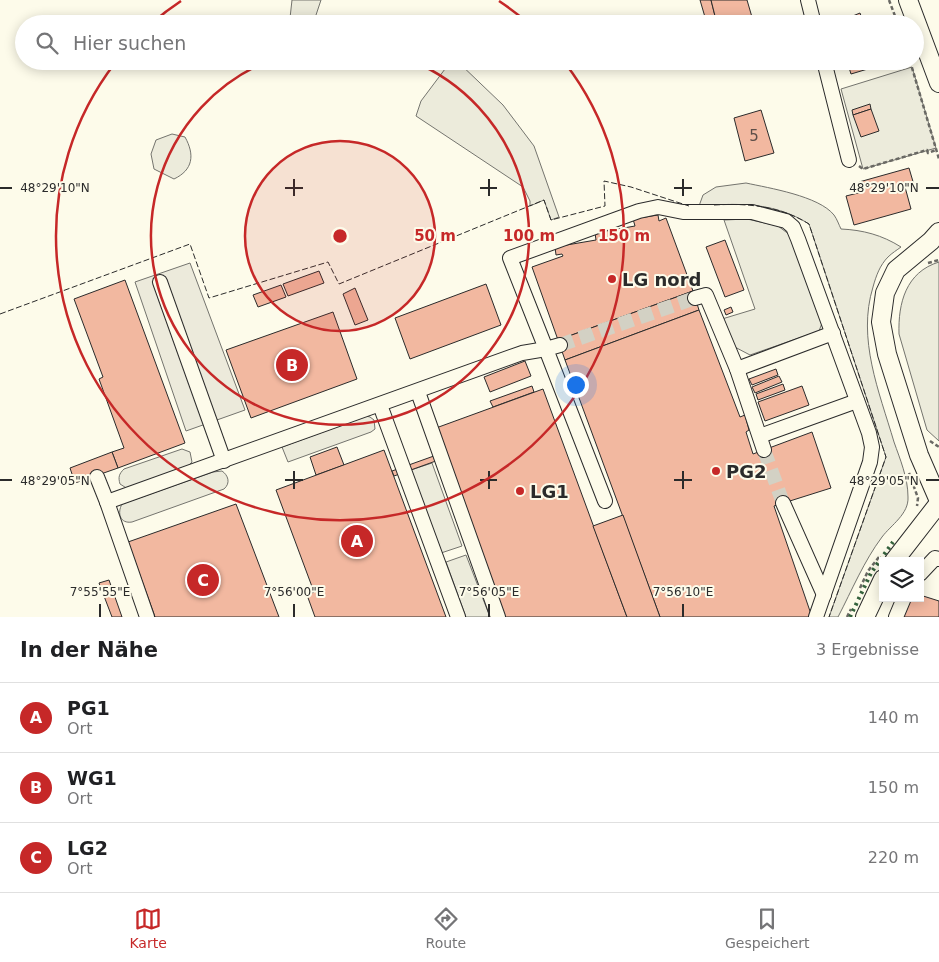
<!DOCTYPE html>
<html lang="de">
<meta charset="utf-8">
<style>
:root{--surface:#fff;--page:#f6f6f6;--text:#202124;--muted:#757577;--line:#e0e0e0;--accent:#c62828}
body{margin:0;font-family:"DejaVu Sans",sans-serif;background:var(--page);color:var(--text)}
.controls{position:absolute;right:15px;bottom:15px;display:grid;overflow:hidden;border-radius:0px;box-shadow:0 2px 12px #0003}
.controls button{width:45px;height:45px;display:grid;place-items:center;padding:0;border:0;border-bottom:1px solid var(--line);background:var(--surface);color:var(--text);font:25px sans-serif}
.you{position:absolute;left:575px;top:384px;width:18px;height:18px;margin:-12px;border:4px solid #fff;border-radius:50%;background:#1a73e8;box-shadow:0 0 0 8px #1a73e833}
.badge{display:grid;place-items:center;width:32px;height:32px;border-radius:50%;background:var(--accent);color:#fff;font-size:16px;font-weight:700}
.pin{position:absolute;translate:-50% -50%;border:2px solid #fff;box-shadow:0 1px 5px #0006}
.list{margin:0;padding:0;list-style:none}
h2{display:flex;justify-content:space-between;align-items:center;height:65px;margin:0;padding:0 20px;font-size:21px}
h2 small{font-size:16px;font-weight:400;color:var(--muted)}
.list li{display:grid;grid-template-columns:32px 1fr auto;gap:15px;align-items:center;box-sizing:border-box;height:70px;padding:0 20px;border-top:1px solid var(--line)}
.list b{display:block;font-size:19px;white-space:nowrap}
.list p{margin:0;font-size:16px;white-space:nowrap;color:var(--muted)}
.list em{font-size:16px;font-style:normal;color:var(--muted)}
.icon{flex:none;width:28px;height:28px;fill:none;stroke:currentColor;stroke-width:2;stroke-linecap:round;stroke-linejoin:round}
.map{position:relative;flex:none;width:939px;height:617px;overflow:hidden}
.search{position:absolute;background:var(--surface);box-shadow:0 2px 12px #0003;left:15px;right:15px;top:15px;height:55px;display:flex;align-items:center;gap:12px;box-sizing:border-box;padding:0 18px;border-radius:28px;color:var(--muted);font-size:19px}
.sheet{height:275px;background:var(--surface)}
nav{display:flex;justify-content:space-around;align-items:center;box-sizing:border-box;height:70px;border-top:1px solid var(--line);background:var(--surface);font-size:14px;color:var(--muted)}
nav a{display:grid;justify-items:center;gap:2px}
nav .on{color:var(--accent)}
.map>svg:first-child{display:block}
.green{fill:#ecebdb;stroke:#74746e}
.parking{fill:#eceadb;stroke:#74746e}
.building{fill:#f2b8a0;stroke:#2b2b2b}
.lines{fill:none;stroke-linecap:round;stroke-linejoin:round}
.minor-tunnel{stroke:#d3d1c4;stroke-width:14;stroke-dasharray:14 7;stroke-linecap:butt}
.minor-casing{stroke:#2b2b2b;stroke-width:16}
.major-casing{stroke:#2b2b2b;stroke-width:20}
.path{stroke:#6a6964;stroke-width:2.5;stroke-dasharray:4 2.5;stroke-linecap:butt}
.minor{stroke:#fdfbea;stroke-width:14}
.major{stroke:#fdfbea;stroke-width:18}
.hedge{stroke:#34623c;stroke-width:4;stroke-dasharray:2.5 4;stroke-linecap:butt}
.fence{stroke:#2b2b2b;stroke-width:1;stroke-dasharray:6 2.5;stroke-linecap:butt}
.ticks{fill:none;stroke:#2b2b2b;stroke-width:2}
.ring{fill:none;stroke:#c62828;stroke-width:2.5}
.poi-dot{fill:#c62828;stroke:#fdfbea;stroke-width:2}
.labels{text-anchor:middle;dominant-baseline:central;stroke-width:4;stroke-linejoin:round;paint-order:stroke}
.number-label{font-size:15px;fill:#5d4e48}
.poi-label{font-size:18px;font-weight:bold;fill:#2b2b2b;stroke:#fdfbea;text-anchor:start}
.ticks-label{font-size:12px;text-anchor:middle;fill:#2b2b2b;stroke:#fdfbea;stroke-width:4;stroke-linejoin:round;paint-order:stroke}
.centre{fill:#c62828;stroke:#fdfbea;stroke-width:2.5}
.ring-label{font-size:15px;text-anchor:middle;font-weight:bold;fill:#c62828;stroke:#fdfbea;stroke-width:4;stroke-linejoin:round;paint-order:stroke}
</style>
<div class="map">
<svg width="939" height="617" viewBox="0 0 939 617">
<rect width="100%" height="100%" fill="#fdfbea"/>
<!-- green -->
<g class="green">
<polygon points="292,0 321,0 313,24 305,24 290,18"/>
<polygon points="451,61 457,61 503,105 534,146 559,217 551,220 544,200 530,206 530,201 523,187 416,116 421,101"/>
<polygon points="912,67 936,148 863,169 841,89"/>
<path d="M172 134 185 137C195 155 193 170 174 179L154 169 151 154 156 140Z"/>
<path d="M746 183C769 188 819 196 834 215 837 219 839 225 841 229 863 230 882 235 901 247 897 250 892 253 888 257 880 265 876 276 873 287 857 339 879 391 894 442 900 459 908 478 908 497 909 514 891 525 882 537 864 561 852 590 838 617H829L886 457 809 224C774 202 739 203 699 206L703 195 716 187Z"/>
<polygon points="747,219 778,226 790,235 824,318 819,331 750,355 731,345 722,319 755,309 724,220"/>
<path d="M939 262V441L927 430 899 334C898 303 906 272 939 262Z"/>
<polygon points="366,416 370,417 374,420 375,429 371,432 288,462 282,447"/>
<path d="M182 449 190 452 192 462 186 468 128 489 120 484C118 477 119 474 124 469Z"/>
<polygon points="432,463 462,546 441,553 411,470"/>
<path d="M222 471C228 475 231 483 224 489L132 522C120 524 117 513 122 504L213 472Z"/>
<polygon points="466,555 490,617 466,617 446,562"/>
</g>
<!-- parking -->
<polygon class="parking" points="190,263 245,410 186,431 135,282"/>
<!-- building -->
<g class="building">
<polygon points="700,0 711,0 717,24 707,24"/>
<polygon points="711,0 747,0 754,24 717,24"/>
<polygon points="860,13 864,24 844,24 843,20"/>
<polygon points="841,16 844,24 828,24 828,22"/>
<polygon points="717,61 728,61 730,66 720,69"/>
<polygon points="728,61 747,61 730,66"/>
<polygon points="847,61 879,61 881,65 851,74"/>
<polygon points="870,104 871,109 853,115 852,110"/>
<polygon points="871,109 879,131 861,137 853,115"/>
<polygon points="761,110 774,153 745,161 734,118"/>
<polygon points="909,168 914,185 905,187 911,209 854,225 846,196 862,192 859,182"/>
<polygon points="658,215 659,221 666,218 693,291 558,340 532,267 563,256 562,254 556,255 555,247 596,240 595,233 635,226 633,219"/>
<polygon points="725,240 744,290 725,297 706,247"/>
<polygon points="319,271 324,283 288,296 283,284"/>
<polygon points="125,280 185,443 118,468 112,452 124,448 99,379 103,377 74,299"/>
<polygon points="486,284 501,325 410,359 395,318"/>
<polygon points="281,285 286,297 258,307 253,295"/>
<polygon points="355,288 368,320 355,325 343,294"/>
<polygon points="693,291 699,310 565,360 558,340"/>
<polygon points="731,307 733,312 726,315 724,310"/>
<polygon points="699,310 740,417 745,415 749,430 746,432 753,454 812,432 831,488 774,506 812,617 660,617 565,360"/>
<polygon points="333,312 357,379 251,418 226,350"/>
<polygon points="525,361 531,376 490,392 484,377"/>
<polygon points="776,369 778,375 752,385 749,379"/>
<polygon points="779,376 782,382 755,393 752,387"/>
<polygon points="783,384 785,390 758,400 756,394"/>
<polygon points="532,386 534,392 493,407 490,401"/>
<polygon points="802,386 809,405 765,421 758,402"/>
<polygon points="543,389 627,617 505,617 436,428"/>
<polygon points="337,447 344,465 316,475 310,457"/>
<polygon points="384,450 446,617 315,617 307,595 314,592 276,490"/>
<polygon points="112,452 118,468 75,483 70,468"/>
<polygon points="445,452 447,457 394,476 392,471"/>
<polygon points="236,504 279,617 155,617 128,542"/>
<polygon points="623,515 660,617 627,617 593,526"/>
<polygon points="109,580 122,617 112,617 99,583"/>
<polygon points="920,595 939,601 939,617 903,617 908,598 920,598"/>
</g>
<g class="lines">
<!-- minor-tunnel -->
<g class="minor-tunnel">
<polyline points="560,345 695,298"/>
<polyline points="764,450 783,503"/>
</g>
<!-- minor casing -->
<g class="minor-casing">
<g id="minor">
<polyline points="808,0 814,24"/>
<polyline points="824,61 849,160"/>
<polyline points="160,282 224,461"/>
<polyline points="695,298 706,295 737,369 764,450"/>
<polyline points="560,345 546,349 605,501"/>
<polyline points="737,369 833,333"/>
<polyline points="418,392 498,617"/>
<polyline points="380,405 458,617"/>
<polyline points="760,436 857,401"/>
<polyline points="97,477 107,502"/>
<polyline points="783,503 824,595"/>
<polyline points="920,574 935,558 939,559"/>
<polyline points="147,617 107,502 522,353 546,349 510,258 639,211 658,207 683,212 752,212 786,221 793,227 798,239 869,433 872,447 870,462 816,617"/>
<polyline points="896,617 904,598"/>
</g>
</g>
<!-- major casing -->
<g class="major-casing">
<g id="major">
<polyline points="908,0 939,83"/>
<polyline points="939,232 931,241 896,270 885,293 881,322 887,354 919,455 939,501"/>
<polyline points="894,561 939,503"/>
<polyline points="865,617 883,579"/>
</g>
</g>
<!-- path -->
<g class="path">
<polyline points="889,0 898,24"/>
<polyline points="910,61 939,159"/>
<polyline points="859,166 863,169 927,150 928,153 936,150"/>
<polyline points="928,263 939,260"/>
<polyline points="930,441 939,447"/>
<polyline points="909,473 918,498 917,506"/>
<polyline points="860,588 868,571 879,557"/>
<polyline points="847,617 851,609"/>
</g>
<!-- minor -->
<use href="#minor" class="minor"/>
<!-- major -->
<use href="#major" class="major"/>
<!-- hedge -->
<polyline class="hedge" points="850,617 871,573 893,542"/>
<!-- fence -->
<g class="fence">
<path d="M714 205C748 203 780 206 809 224L886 457 829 617"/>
<polyline points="0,314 190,244 209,298 328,262 339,284 544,200 551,220 605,206 604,181 631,187 689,206"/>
</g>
</g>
<!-- ticks -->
<path class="ticks" d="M294 179V196M489 179V196M683 179V196M0 188H12M285 188H303M480 188H497M674 188H692M926 188H939M294 471V489M489 471V489M683 471V489M0 480H12M285 480H303M480 480H497M674 480H692M926 480H939M100 604V617M294 604V617M489 604V617M683 604V617"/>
<!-- distance rings -->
<circle cx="340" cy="236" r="95" fill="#c62828" fill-opacity=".12"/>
<g class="ring">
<circle cx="340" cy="236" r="95"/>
<path d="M412 61A189 189 0 1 1 268 61"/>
<path d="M152 23A284 284 0 0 1 181 1M499 1A284 284 0 0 1 528 23M565 63A284 284 0 1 1 115 63"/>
</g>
<!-- markers -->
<g class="poi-dot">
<circle cx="612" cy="279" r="5"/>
<circle cx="716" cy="471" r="5"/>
<circle cx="520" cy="491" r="5"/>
</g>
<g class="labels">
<!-- number labels -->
<g class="number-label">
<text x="754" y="136">5</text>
</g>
<!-- poi labels -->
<g class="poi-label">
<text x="622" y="279">LG nord</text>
<text x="726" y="471">PG2</text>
<text x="530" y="491">LG1</text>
</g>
</g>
<g class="ticks-label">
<text x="55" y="192">48°29'10"N</text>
<text x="884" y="192">48°29'10"N</text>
<text x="55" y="485">48°29'05"N</text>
<text x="884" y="485">48°29'05"N</text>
<text x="100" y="596">7°55'55"E</text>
<text x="294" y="596">7°56'00"E</text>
<text x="489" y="596">7°56'05"E</text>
<text x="683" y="596">7°56'10"E</text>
</g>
<circle cx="340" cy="236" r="8" class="centre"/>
<g class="ring-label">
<text x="435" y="241">50 m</text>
<text x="529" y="241">100 m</text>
<text x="624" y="241">150 m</text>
</g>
</svg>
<div class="controls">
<button><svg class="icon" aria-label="layers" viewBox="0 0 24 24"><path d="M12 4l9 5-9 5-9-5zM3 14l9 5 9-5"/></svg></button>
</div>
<div class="you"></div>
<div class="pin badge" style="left:357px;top:541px">A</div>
<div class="pin badge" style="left:292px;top:365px">B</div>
<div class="pin badge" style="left:203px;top:580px">C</div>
<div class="search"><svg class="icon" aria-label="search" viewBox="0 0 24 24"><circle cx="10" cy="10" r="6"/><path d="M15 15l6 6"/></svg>Hier suchen</div>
</div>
<section class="sheet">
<h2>In der Nähe<small>3 Ergebnisse</small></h2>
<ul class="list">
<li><span class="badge">A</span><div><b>PG1</b><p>Ort</p></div><em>140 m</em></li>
<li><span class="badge">B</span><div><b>WG1</b><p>Ort</p></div><em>150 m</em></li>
<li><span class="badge">C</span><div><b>LG2</b><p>Ort</p></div><em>220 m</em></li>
</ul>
</section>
<nav>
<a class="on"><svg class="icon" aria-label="map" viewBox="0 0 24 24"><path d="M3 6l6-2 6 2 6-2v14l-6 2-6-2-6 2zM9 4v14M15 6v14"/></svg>Karte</a>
<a><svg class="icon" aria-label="directions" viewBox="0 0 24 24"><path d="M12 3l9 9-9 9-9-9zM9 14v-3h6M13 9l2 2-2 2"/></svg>Route</a>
<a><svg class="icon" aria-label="saved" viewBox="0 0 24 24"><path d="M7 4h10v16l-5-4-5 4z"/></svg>Gespeichert</a>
</nav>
